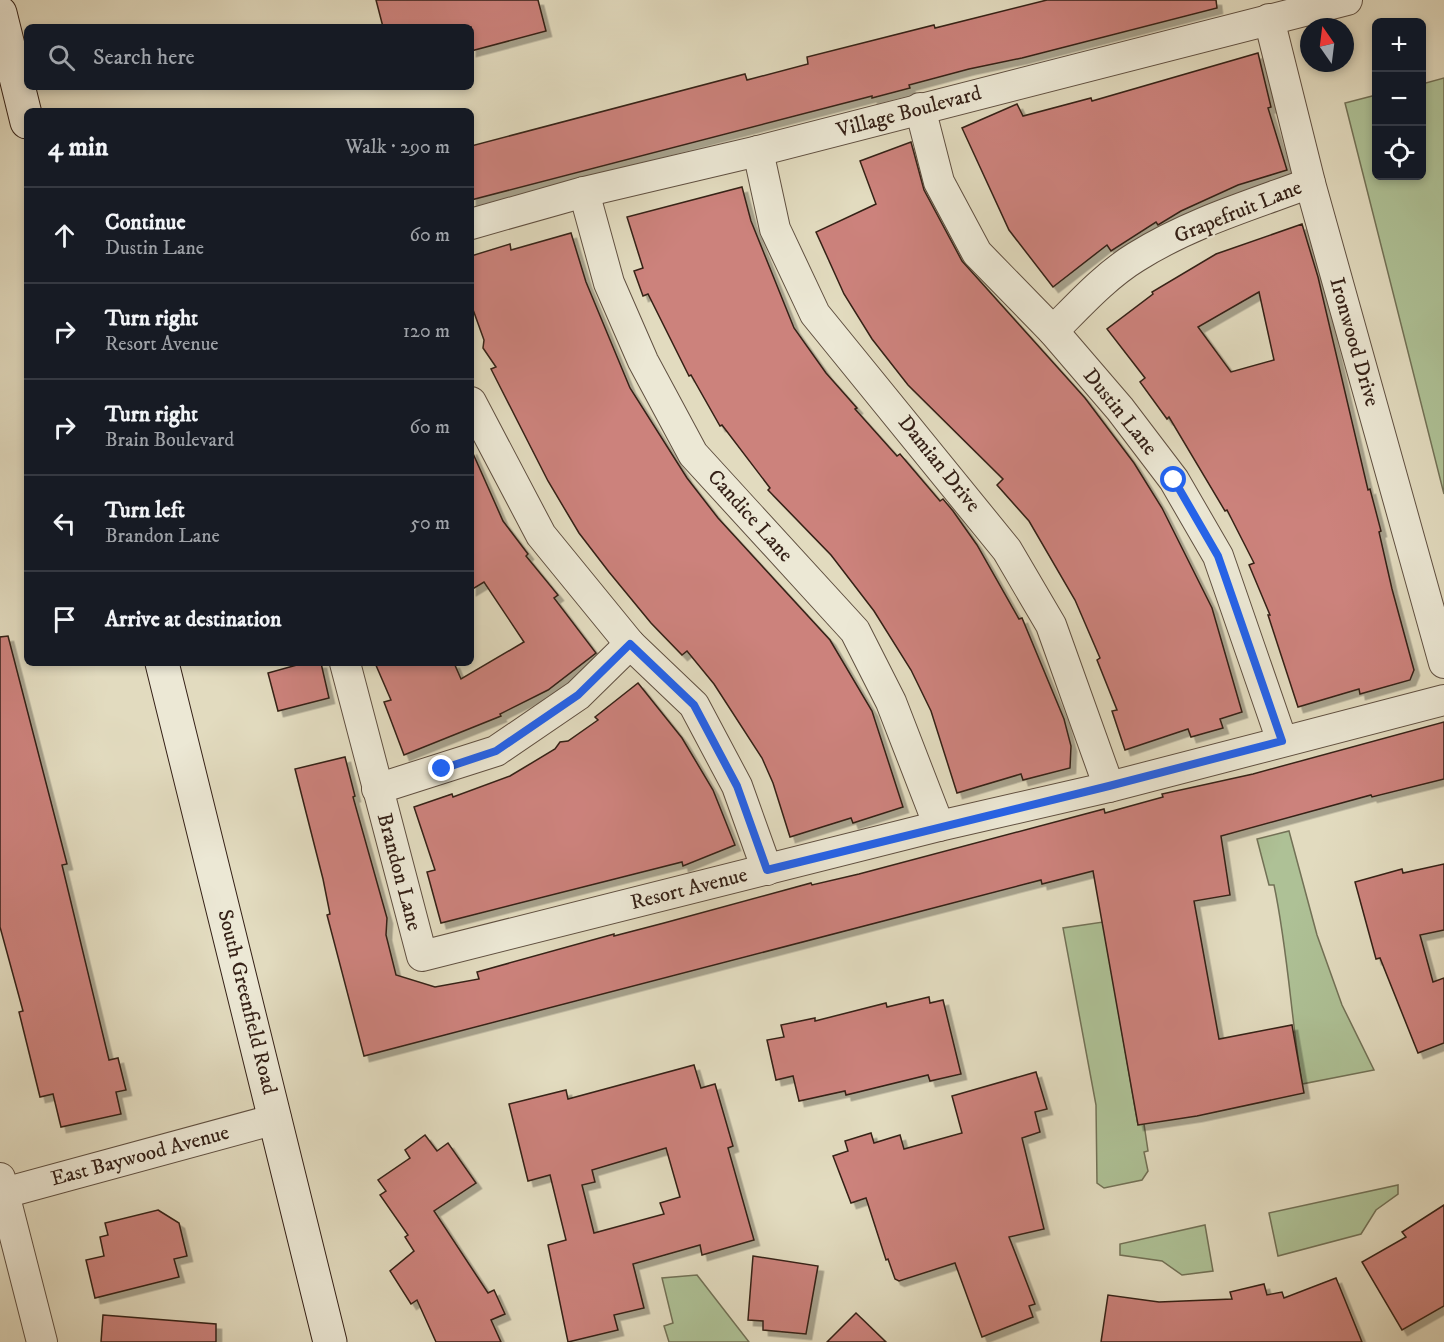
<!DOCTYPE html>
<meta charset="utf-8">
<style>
:root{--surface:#171b24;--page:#20242c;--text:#f1f3f6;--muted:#9ea1a6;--line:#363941}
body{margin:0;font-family:"IM FELL DW Pica",serif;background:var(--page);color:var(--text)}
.controls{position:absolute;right:18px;top:18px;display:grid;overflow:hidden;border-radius:9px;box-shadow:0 3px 9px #0003}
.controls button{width:54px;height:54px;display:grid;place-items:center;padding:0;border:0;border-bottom:2px solid var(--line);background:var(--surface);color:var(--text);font:30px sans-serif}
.compass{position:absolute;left:1300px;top:18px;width:54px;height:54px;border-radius:50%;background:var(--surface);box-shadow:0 3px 9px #0003;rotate:346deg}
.stop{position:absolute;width:18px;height:18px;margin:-14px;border:4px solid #2563eb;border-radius:50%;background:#fff}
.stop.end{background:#2563eb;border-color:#fff;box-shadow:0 2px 6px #0008}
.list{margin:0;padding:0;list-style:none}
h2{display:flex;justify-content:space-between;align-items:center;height:78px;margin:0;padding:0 24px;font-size:26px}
h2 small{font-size:20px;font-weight:400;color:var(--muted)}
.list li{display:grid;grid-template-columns:39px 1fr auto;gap:18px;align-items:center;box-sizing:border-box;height:96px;padding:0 24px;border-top:2px solid var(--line)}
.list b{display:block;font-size:22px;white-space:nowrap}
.list p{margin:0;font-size:20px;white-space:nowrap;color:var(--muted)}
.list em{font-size:20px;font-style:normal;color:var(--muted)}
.icon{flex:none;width:33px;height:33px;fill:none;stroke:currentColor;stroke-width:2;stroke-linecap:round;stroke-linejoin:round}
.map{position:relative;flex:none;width:1444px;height:1342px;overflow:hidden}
.search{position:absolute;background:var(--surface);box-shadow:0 3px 9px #0003;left:24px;top:24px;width:450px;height:66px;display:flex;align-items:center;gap:15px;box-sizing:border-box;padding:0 21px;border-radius:9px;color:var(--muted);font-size:22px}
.panel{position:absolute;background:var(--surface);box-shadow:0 3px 9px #0003;left:24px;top:108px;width:450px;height:558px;border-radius:9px}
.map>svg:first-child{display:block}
.green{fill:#aec196;stroke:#727156;stroke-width:1.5}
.building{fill:#cc827c;stroke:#352117;stroke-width:1.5;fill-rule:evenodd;filter:url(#shadow)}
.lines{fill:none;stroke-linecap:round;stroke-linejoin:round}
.minor-casing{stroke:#605041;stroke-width:32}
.secondary-casing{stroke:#352117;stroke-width:35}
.minor{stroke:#ece8d5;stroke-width:30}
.secondary{stroke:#ece8d5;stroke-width:33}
.route{stroke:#2563eb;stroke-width:8}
.labels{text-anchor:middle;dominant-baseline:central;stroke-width:4.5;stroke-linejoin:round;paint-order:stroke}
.street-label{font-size:21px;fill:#352117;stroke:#ece8d5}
</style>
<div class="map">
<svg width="1444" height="1342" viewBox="0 0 1444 1342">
<defs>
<filter id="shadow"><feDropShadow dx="5.5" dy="5.5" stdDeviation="0" flood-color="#0004"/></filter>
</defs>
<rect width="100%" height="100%" fill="#e2dbbf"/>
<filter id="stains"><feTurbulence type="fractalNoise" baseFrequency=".00333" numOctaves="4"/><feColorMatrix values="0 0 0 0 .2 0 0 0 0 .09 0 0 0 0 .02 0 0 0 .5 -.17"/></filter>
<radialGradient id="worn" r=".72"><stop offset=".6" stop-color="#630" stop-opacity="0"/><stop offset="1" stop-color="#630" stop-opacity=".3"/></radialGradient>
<!-- green -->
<g class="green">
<polygon points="1444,78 1444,494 1345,103 1376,95 1376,176 1422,176 1422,84"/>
<path d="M1289 831 1317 935 1342 1005 1374 1070 1302 1084C1291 1018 1288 951 1274 885H1269L1257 839Z"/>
<polygon points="1103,922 1138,1125 1144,1124 1148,1151 1144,1152 1148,1171 1142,1180 1104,1188 1097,1183 1096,1105 1063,928"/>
<polygon points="1398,1185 1398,1194 1376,1210 1361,1234 1278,1256 1269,1213"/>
<polygon points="1205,1225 1213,1271 1182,1275 1162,1261 1120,1255 1120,1244"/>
<polygon points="697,1275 749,1342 669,1342 664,1326 673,1323 662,1278"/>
</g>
<!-- building -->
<g class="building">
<polygon points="376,0 538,0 546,31 471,51 471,27 383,27"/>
<polygon points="1047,0 1216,0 1217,8 1022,58 969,69 909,85 910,88 872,98 872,96 471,200 471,146 745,74 747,80 808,64 807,57 934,25 935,28"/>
<polygon points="1258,53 1271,107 1268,108 1287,170 1238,185 1181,211 1158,225 1156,222 1111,251 1107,245 1053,287 1009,230 962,128 1017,104 1023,116 1091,98 1092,101"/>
<polygon points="911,142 924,190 962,261 1085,398 1134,463 1162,508 1212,608 1242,712 1220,719 1223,728 1191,737 1188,729 1125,750 1112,711 1117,710 1097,660 1100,658 1075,600 1029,521 997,485 1003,479 908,385 872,339 844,294 816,232 876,204 860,161"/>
<polygon points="742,187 751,221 794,328 826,373 857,408 855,409 897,456 900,454 940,501 943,499 953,511 977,545 1019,619 1022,618 1064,719 1071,746 1070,768 1023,780 1021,774 957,793 931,711 911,670 874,611 831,555 768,490 770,488 722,425 720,426 691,375 689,376 648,294 643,296 634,271 643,268 627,217"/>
<path d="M1302 224 1318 277 1368 490 1370 489 1381 531 1379 532 1392 589 1414 670 1410 680 1360 694 1359 689 1298 707 1268 615H1270L1249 565 1254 563 1227 510 1225 511 1169 417 1167 419 1140 382 1145 378 1107 329 1153 294 1152 292 1216 254ZM1259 292 1274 360 1231 372 1198 327Z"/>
<polygon points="571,233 586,282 630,388 687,478 718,518 830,640 872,711 903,807 853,823 851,818 790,837 773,783 762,758 714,684 687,651 682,655 651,623 609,572 579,533 548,481 491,369 496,367 483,348 484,340 471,304 471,256 510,244 511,250"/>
<polygon points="471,449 503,521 528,554 526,556 558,595 554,598 596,653 548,690 500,714 501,716 404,755 384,702 391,700 375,663 454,663 461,679 524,642 484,582 471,590"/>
<polygon points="8,636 67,864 62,865 109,1060 118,1058 126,1090 116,1092 121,1114 61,1127 53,1094 40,1097 19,1012 23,1011 0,927 0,637"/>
<polygon points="304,663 321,663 329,698 278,711 268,673"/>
<polygon points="638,683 682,738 713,790 735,845 683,866 682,862 441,923 427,872 435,870 414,807 452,794 453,797 510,776 555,749 560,742 568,741 598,720 595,717"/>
<polygon points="1444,722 1444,779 1372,797 1371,795 1221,836 1230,895 1194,901 1219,1039 1292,1025 1304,1093 1197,1116 1138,1125 1093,871 1042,884 1041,880 364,1056 327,915 330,914 323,879 295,769 345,757 355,796 353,797 387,918 386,935 396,975 435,987 479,979 477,972 614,934 614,936 664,923 811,883 812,885 859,874 1104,809 1105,813 1163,797 1162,794 1253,774"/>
<polygon points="1444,864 1444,930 1420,935 1433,982 1444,978 1444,1043 1418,1053 1380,958 1376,959 1355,882 1402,869 1403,873"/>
<polygon points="929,997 930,1003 943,1000 961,1074 930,1081 928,1075 846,1095 845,1091 799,1101 793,1076 776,1080 767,1040 784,1037 781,1025 815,1018 815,1021 886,1003 887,1007"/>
<path d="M694 1065 701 1088 715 1084 733 1146 728 1148 754 1240 702 1255 700 1245 633 1264 644 1308 614 1315 618 1330 568 1342 548 1245 566 1240 550 1175 528 1181 509 1104 566 1090 568 1099ZM666 1148 680 1197 660 1203 664 1214 594 1233 582 1185 595 1182 592 1170Z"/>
<polygon points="1036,1072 1047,1109 1035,1112 1040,1132 1022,1138 1044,1229 1009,1237 1035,1304 1029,1306 1033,1317 982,1337 955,1263 899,1281 895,1279 888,1259 886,1260 866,1198 851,1203 833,1156 848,1151 845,1141 871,1133 874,1143 900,1135 904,1149 962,1133 952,1096"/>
<polygon points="425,1135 437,1151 448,1143 476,1183 434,1211 488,1293 494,1290 505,1314 491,1320 501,1342 436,1342 417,1300 411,1304 390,1271 414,1251 405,1237 408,1235 380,1195 386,1191 378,1180 410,1158 405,1150"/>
<polygon points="1444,1205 1444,1306 1402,1330 1362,1262 1406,1237 1402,1232"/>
<polygon points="158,1210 179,1223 187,1256 174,1259 179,1277 95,1298 86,1260 104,1256 100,1237 108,1235 105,1223"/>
<polygon points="753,1256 818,1266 806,1334 763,1330 763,1321 748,1320"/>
<polygon points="1336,1278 1362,1342 1101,1342 1108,1295 1159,1302 1232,1299 1230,1292 1264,1284 1267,1295 1282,1292 1284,1298"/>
<polygon points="856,1313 886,1342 827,1342"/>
<polygon points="103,1315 216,1324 216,1342 101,1342"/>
</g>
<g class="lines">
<!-- minor casing -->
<g class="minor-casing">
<g id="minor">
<polyline points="1269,19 1310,183 1444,663"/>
<polyline points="920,108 939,182 977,253 1053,331 1120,409 1174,480 1218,556 1282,741"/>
<polyline points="758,151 775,229 815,314 1007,550 1051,625 1109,787"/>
<polyline points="584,192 609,283 643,361 693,454 855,631 891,702 939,826"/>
<polyline points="471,224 584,192 758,151 1347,0"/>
<path d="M1053 331C1079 305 1105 276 1136 257 1190 223 1251 205 1310 183"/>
<polyline points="471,402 541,535 630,644 694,705 737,786 767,870"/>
<polyline points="345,663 422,956 939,826 1109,787 1444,700"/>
<polyline points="377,789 496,751 578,695 630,644"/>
<polyline points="0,1178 42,1342"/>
<polyline points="4,1193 276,1119"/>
</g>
</g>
<!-- secondary casing -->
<g class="secondary-casing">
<g id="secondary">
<polyline points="0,13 27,122"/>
<polyline points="162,663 330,1342"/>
</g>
</g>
<!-- minor -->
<use href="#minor" class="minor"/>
<!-- secondary -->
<use href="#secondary" class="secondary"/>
</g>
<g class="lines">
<!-- route -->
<polyline class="route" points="442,769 496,751 578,695 630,644 694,705 737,786 767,870 1109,786 1282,741 1218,556 1174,480"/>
</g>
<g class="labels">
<!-- street labels -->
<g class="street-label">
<text transform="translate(909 112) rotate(-15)">Village Boulevard</text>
<text transform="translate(1238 212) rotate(-22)">Grapefruit Lane</text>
<text transform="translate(1354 342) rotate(74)">Ironwood Drive</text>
<text transform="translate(1120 412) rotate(51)">Dustin Lane</text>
<text transform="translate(939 464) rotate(51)">Damian Drive</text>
<text transform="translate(750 516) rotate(48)">Candice Lane</text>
<text transform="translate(399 872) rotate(75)">Brandon Lane</text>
<text transform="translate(689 889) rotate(-14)">Resort Avenue</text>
<text transform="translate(247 1002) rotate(76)">South Greenfield Road</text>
<text transform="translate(140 1156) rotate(-15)">East Baywood Avenue</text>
</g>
</g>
<rect width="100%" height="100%" filter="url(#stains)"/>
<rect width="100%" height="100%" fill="url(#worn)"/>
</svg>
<div class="controls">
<button>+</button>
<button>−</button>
<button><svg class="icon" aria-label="locate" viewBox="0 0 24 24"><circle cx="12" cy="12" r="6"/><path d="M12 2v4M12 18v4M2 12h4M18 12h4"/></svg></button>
</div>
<svg class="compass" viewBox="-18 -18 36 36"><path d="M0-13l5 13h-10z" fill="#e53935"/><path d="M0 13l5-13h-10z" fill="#9ea1a6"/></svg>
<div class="stop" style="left:1174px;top:480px"></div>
<div class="stop end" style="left:442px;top:769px"></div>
<div class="search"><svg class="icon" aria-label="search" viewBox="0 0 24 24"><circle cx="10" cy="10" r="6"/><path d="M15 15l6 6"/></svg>Search here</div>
<section class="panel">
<h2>4 min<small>Walk · 290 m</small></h2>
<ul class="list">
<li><svg class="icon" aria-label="ahead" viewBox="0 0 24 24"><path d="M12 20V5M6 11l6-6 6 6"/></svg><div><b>Continue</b><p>Dustin Lane</p></div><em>60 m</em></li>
<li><svg class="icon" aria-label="right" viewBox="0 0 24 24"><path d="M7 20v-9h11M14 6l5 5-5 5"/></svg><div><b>Turn right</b><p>Resort Avenue</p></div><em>120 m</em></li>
<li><svg class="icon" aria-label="right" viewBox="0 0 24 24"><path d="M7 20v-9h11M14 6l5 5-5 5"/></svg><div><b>Turn right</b><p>Brain Boulevard</p></div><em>60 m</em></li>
<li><svg class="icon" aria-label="left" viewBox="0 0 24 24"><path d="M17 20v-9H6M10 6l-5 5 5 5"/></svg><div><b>Turn left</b><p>Brandon Lane</p></div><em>50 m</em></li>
<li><svg class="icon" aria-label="arrive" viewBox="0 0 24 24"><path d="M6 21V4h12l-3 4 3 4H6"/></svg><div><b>Arrive at destination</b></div></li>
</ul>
</section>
</div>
